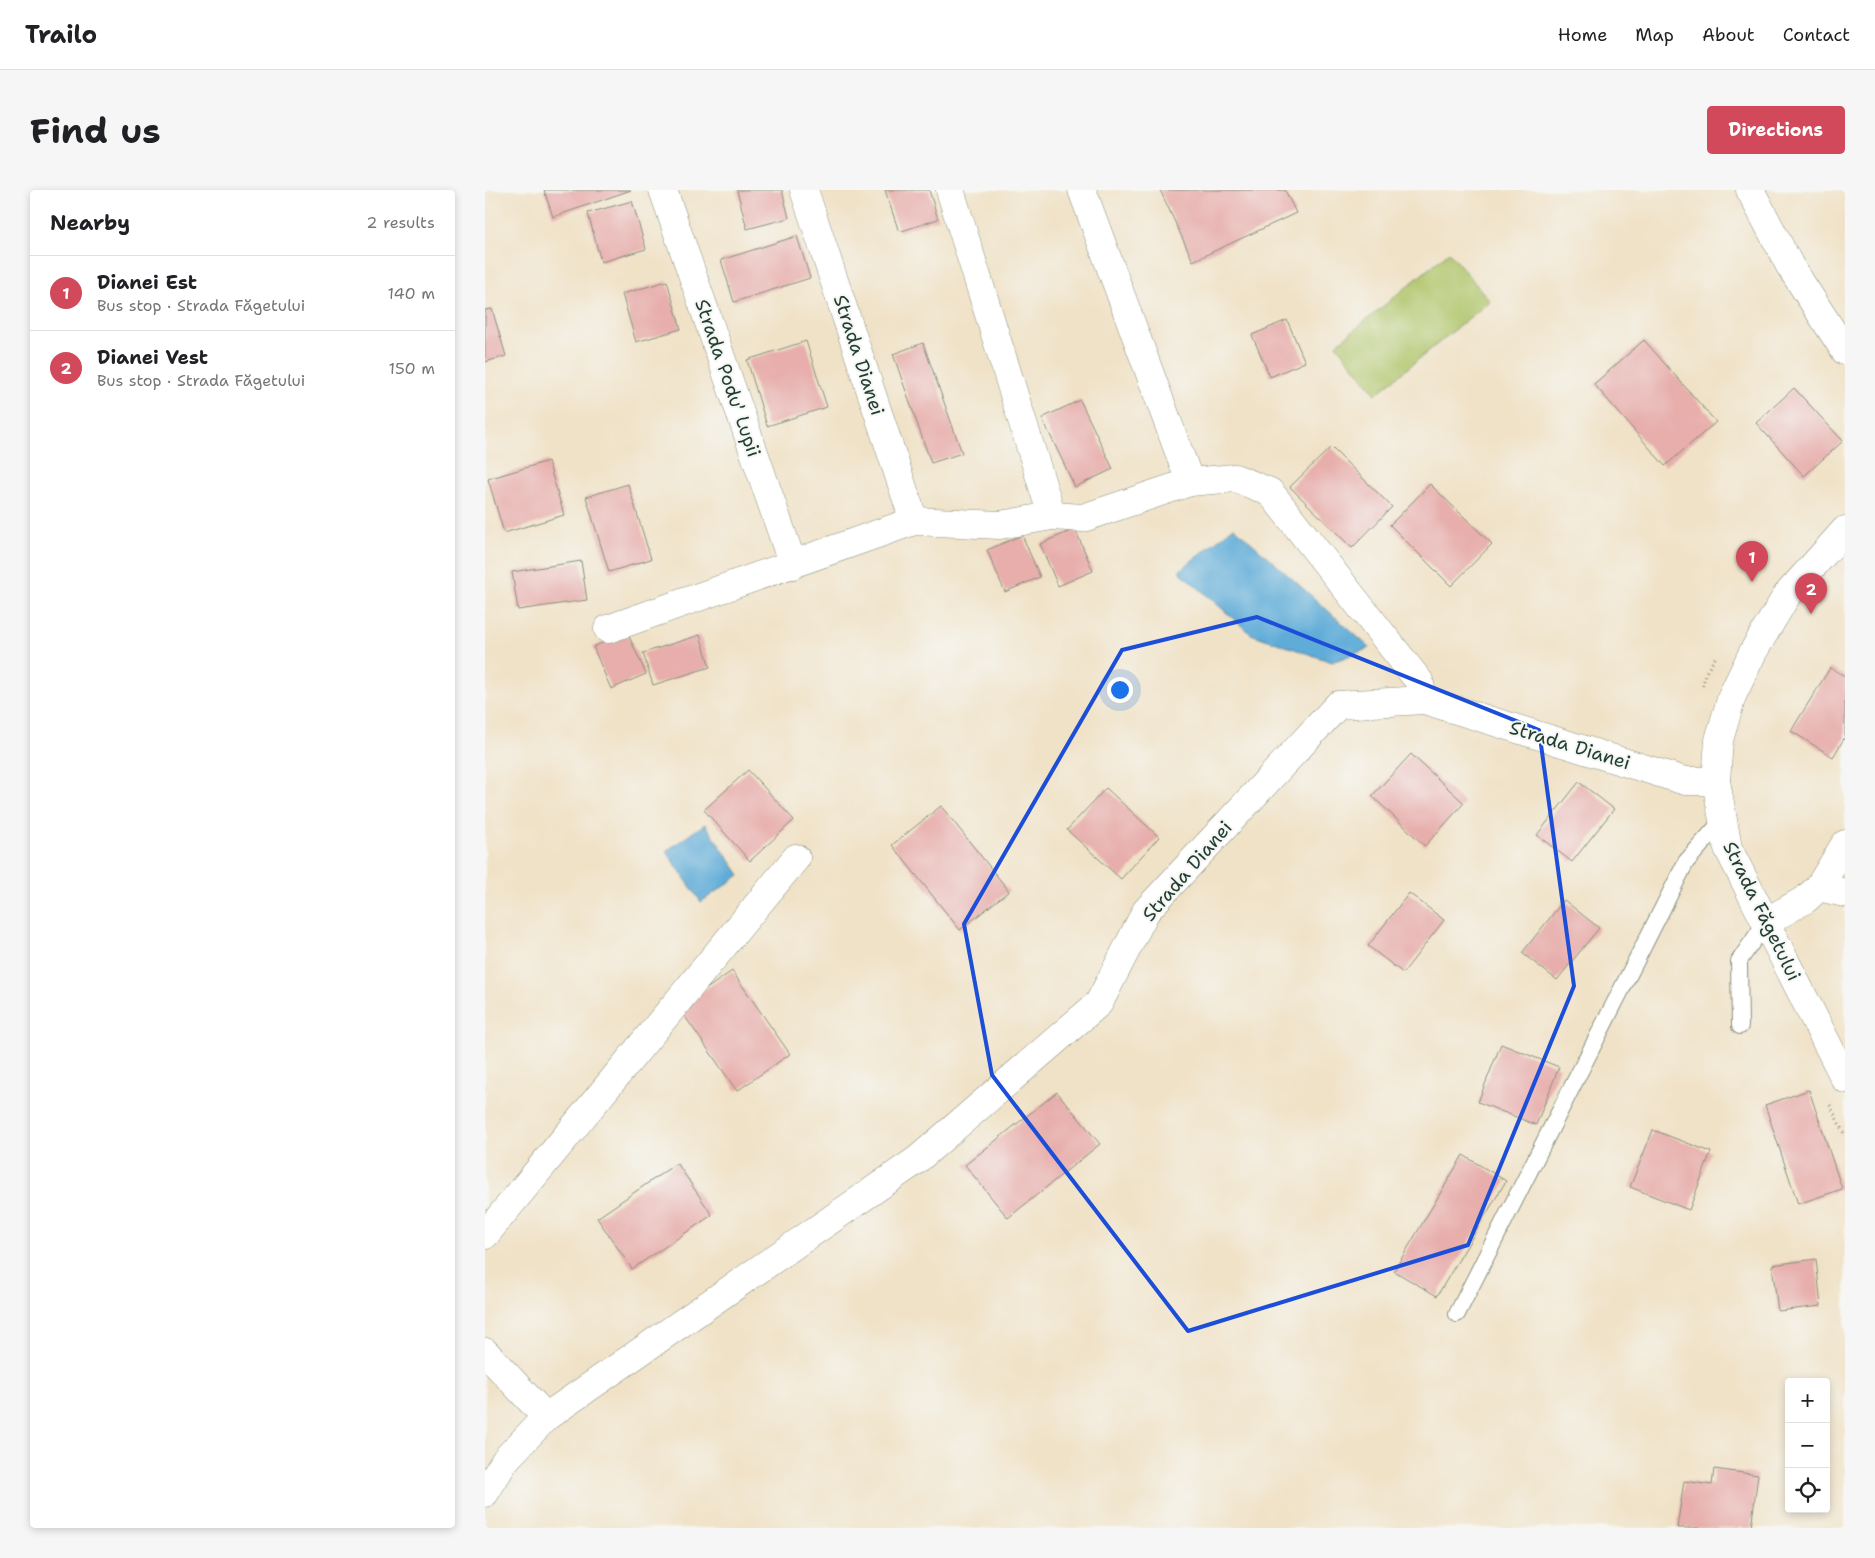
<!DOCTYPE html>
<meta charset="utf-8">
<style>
:root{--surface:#fff;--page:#f6f6f6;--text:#202124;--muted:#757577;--line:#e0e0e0;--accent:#d1495b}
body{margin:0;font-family:"Shantell Sans",sans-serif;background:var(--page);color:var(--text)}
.controls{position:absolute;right:15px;bottom:15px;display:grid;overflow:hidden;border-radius:5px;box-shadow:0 2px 8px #0003}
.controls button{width:45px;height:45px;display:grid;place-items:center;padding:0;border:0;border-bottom:1px solid var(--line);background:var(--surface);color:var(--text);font:25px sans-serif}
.you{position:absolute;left:634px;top:499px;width:18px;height:18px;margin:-12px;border:4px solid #fff;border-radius:50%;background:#1a73e8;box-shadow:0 0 0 8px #1a73e833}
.badge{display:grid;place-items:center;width:32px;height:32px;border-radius:50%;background:var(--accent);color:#fff;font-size:16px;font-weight:700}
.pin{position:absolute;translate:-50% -41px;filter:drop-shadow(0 1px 2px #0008)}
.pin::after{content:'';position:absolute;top:26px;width:18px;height:15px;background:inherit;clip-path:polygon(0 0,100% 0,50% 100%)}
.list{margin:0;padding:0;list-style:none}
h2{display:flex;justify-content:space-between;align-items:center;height:65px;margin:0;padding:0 20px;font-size:21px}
h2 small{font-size:16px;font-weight:400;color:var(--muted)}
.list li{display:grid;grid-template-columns:32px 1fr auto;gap:15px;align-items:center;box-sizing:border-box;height:75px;padding:0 20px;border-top:1px solid var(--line)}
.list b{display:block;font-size:19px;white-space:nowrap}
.list p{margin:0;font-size:16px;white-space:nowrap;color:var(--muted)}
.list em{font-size:16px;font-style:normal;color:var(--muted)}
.icon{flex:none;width:28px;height:28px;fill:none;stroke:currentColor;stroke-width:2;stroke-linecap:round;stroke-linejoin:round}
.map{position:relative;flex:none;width:1360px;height:1338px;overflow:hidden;border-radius:5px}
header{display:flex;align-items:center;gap:30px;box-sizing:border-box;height:70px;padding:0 25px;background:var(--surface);border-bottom:1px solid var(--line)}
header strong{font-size:24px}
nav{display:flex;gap:28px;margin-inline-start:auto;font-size:18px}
.intro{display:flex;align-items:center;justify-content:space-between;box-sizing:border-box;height:120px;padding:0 30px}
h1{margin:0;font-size:35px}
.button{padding:12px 22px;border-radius:5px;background:var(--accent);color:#fff;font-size:18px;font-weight:700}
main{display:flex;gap:30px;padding:0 30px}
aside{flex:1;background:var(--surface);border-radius:5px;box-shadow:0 2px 8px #0003}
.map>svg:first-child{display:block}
.green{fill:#afc468;stroke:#67804e}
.water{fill:#5eacd8;stroke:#3e7486}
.building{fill:#e7aeac}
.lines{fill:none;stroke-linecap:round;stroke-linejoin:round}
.service-casing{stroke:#88907e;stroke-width:18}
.minor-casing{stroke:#88907e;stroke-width:29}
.secondary-casing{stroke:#88907e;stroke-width:29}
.path{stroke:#88907e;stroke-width:3;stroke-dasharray:1 4;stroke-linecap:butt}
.service{stroke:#fff;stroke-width:16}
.minor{stroke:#fff;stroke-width:28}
.secondary{stroke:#fff;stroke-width:28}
.marked{fill:none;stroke:#1d4ed8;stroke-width:4;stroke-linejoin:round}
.labels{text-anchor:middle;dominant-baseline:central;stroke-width:4;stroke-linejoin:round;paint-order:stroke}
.street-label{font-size:19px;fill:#1f3d34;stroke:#f6f6f2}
</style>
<header>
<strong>Trailo</strong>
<nav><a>Home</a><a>Map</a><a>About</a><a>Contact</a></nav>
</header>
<div class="intro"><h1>Find us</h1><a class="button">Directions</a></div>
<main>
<aside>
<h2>Nearby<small>2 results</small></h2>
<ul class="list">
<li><span class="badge">1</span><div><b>Dianei Est</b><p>Bus stop · Strada Făgetului</p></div><em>140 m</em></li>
<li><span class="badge">2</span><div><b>Dianei Vest</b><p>Bus stop · Strada Făgetului</p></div><em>150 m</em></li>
</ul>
</aside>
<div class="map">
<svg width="1360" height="1338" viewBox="0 0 1360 1338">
<rect width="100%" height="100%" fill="#f6f6f2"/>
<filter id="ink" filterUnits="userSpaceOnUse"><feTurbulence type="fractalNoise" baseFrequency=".02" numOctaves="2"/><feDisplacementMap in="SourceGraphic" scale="10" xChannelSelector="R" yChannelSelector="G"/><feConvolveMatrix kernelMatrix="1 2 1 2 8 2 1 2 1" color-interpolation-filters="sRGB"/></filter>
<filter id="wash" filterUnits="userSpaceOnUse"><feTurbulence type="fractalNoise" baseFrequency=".0096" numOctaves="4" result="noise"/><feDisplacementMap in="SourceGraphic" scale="20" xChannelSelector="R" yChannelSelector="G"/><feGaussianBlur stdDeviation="1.12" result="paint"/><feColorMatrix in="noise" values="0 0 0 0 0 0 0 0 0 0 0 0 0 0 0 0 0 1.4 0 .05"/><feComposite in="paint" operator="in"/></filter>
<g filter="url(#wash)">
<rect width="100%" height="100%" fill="#f0e2c7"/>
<!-- green -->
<polygon class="green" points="964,62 1005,111 891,204 851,155"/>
<!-- water -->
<g class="water">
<polygon points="749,337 885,458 847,472 766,444 694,381"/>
<polygon points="220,634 255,685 216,712 181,661"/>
</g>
<g id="blocks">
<!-- building -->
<g class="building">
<polygon points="59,0 146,0 68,27"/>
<polygon points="252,0 297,0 304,28 262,39"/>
<polygon points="400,0 444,0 453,29 414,42"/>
<polygon points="675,0 800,0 811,23 708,71"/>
<polygon points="147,11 161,59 116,72 103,23"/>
<polygon points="312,46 325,88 249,112 236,70"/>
<polygon points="182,91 196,139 151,152 137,104"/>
<polygon points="7,119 21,166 0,172 0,120"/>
<polygon points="802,130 820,172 785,187 767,145"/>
<polygon points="1159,150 1231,232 1180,276 1109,194"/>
<polygon points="321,151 342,217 282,236 262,170"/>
<polygon points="438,153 477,263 446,273 408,164"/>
<polygon points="1309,198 1358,251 1319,286 1271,233"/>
<polygon points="595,210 628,279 590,297 557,228"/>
<polygon points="846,257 907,317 867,358 805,297"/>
<polygon points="63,271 79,325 19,343 3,289"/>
<polygon points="143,294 166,369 124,382 101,307"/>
<polygon points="945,294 1007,354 966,396 905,335"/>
<polygon points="590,339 608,381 573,396 555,354"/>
<polygon points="537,345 555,387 520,402 502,360"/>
<polygon points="96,371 102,410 33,420 27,382"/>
<polygon points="142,442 161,484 126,499 108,457"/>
<polygon points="215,445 225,477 168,495 158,463"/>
<polygon points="1345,478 1360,486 1360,547 1348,567 1306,541"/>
<polygon points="926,564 979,613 940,656 887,606"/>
<polygon points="263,580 309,630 265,671 219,620"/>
<polygon points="1094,592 1129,619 1087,672 1052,645"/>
<polygon points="621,598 674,647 636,689 582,640"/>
<polygon points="456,616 524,701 475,740 407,655"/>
<polygon points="924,703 959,730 918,783 883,756"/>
<polygon points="1079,710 1114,738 1072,790 1037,763"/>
<polygon points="247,781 305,864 252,901 194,818"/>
<polygon points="1016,854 1074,877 1051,935 993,912"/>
<polygon points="1324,900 1357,999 1313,1014 1280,915"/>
<polygon points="572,902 615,954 523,1028 480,975"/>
<polygon points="1168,940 1226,962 1204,1020 1145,997"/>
<polygon points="978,965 1021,991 952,1106 909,1081"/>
<polygon points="192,973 227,1025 147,1079 112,1028"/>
<polygon points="1331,1069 1336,1116 1293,1121 1287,1075"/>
<polygon points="1229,1279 1273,1285 1266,1338 1192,1338 1199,1291 1227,1295"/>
</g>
</g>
</g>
<g filter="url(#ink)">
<use href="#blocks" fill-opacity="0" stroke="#88907e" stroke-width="1"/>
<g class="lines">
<!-- service casing -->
<g class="service-casing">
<g id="service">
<polyline points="1255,836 1254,771 1281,732"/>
<polyline points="972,1124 1201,672 1237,631"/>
</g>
</g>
<!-- minor casing -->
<g class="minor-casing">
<g id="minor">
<polyline points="178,0 308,375"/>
<polyline points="319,0 429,331"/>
<polyline points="465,0 567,326"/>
<polyline points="597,0 705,292"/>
<polyline points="1265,0 1305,76 1360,161"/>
<polyline points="123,439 429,331 515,335 567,326 598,328 705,292 750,288 785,302 934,491 939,510"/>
<polyline points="1334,697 1360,703"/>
<polyline points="1281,732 1321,709 1334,697 1360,654"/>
<polyline points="0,1045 311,668"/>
<polyline points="0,1162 61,1227"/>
<polyline points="0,1303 21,1269 61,1227 432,970 614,813 661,721 853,515 939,510 1200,591 1231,591"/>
</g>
</g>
<!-- secondary casing -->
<g class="secondary-casing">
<polyline id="secondary" points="1360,340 1302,405 1268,462 1247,506 1234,550 1231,591 1243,658 1360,889"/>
</g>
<!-- path -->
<g class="path">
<polyline points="1218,496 1220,484 1230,468"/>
<polyline points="1345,915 1360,946"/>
</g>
<!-- service -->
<use href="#service" class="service"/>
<!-- minor -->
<use href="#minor" class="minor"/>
<!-- secondary -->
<use href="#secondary" class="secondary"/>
</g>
</g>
<!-- marked area -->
<path class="marked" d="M772 427 1054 540 1089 796 983 1055 703 1141 507 885 479 734 637 460Z"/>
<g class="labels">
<!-- street labels -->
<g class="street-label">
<text transform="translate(374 165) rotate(72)">Strada Dianei</text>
<text transform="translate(243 188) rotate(71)">Strada Podu' Lupii</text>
<text transform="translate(1085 555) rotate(17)">Strada Dianei</text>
<text transform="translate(702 681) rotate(-49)">Strada Dianei</text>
<text transform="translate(1277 721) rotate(64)">Strada Făgetului</text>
</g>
</g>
</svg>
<div class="controls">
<button>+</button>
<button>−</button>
<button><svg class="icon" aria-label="locate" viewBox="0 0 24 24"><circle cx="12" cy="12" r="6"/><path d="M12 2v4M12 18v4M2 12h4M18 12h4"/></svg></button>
</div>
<div class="you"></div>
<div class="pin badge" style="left:1267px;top:392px">1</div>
<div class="pin badge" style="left:1326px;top:424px">2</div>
</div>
</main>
